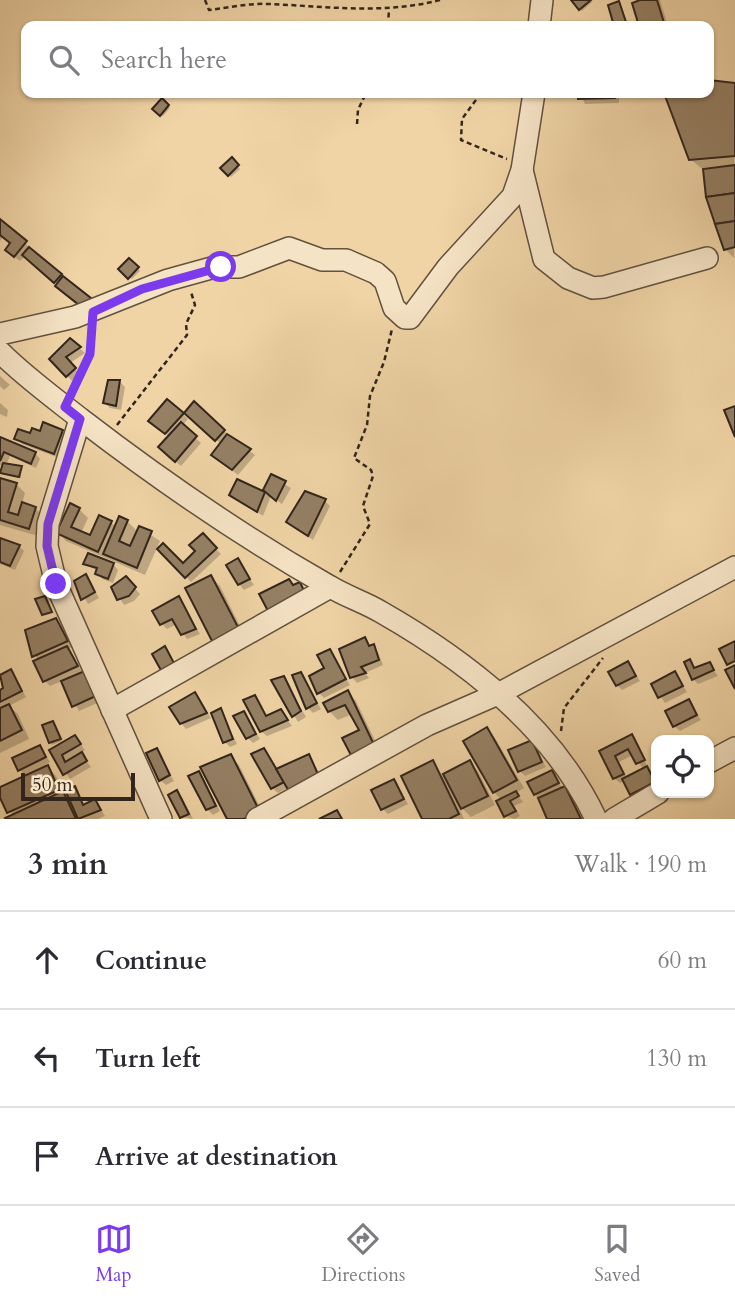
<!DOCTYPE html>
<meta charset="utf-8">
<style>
:root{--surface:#fff;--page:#f2f2f3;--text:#2b2b33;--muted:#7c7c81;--line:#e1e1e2;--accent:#7c3aed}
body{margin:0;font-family:Cardo,serif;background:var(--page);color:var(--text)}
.controls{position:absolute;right:21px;bottom:21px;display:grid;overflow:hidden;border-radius:14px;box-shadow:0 2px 5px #0004}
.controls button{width:63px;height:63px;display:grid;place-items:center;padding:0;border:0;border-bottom:2px solid var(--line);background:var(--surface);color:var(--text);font:35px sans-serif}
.scale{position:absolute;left:21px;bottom:18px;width:114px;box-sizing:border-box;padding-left:7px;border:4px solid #32251c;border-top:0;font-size:19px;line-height:24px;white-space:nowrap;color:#32251c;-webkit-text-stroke:5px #f5e3c5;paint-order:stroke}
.stop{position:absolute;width:21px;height:21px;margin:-16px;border:5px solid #7c3aed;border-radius:50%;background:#fff}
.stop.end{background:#7c3aed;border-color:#fff;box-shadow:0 2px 7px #0008}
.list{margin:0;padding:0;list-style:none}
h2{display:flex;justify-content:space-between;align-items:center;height:91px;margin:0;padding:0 28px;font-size:30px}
h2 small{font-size:23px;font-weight:400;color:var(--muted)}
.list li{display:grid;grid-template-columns:46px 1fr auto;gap:21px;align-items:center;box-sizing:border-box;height:98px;padding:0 28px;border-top:2px solid var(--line)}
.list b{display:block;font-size:26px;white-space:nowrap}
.list em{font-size:23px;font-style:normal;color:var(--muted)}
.icon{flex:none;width:38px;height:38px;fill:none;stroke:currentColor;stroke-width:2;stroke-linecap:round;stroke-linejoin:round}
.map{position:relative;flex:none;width:735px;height:819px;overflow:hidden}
.search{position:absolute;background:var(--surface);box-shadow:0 2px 5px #0004;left:21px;right:21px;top:21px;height:77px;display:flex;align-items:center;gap:18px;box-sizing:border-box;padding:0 24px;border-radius:14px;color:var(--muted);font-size:26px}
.sheet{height:385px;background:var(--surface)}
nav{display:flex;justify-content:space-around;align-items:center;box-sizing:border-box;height:98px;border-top:2px solid var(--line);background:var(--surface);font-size:19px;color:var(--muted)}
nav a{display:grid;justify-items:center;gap:4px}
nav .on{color:var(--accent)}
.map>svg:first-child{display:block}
.shadow{fill:#0003;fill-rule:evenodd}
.building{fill:#958064;stroke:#32251c;stroke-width:2}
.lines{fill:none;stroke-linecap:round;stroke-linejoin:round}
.minor-casing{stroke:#62513e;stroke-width:24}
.path{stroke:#32251c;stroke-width:2.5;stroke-dasharray:5 3.5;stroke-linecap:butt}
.minor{stroke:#f5e3c5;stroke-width:21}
.route{stroke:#7c3aed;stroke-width:9}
</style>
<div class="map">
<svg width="735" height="819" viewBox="0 0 735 819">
<rect width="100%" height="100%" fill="#f0d4a6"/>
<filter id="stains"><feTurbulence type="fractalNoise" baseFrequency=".00286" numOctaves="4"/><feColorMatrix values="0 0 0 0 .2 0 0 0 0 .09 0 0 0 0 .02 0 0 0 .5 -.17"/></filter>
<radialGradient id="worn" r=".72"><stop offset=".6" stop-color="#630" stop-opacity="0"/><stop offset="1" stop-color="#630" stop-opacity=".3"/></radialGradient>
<!-- shadow -->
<g class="shadow">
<polygon points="590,0 592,2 582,11 573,1"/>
<polygon points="642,0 660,0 668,26 641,26 634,4"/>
<polygon points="619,3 621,5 628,26 617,26 610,6"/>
<polygon points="709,82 735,84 734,258 725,249 705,171 690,159 665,93 709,93"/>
<polygon points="580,93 619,93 619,103 585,104"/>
<polygon points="162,101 170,108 163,116 155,109"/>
<polygon points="232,160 240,169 231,177 223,168"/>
<polygon points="0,222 105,312 99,320 25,256 20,261 12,255 12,244 3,237 0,241"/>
<polygon points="129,260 140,271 132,279 121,269"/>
<polygon points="70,340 85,353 70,363 80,374 72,381 51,359"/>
<polygon points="0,376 10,385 4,390 0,386"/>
<polygon points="120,382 125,387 121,410 110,408 105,403"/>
<polygon points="0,403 8,410 7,417 0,414"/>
<polygon points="187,412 224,431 255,455 238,475 213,455 221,444"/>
<polygon points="183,414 188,419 182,426 201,443 181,466 166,453 170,437 155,426"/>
<polygon points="62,431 67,437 59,458 22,444 16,438"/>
<polygon points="0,439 35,453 40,459 36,468 10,456 6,465 21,468 21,478 5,474 3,467 0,465"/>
<polygon points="272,477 291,488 282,504 271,496"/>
<polygon points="0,480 17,485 25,493 22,504 35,508 44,517 38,536 0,525"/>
<polygon points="238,481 271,496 263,516 231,494"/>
<polygon points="325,501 330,506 313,540 289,522"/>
<polygon points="79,509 88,518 81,533 91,537 111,522 116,527 127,521 138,532 140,528 160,541 145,575 66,541 58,532"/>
<polygon points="202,535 221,554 191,582 160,549 183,566 198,552"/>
<polygon points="0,540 19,546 24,551 15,570 0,564"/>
<polygon points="237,560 254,585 244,590 239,584"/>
<polygon points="85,564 113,564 118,570 113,583 102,579 98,571"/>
<polygon points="86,576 99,598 88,604 76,582"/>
<polygon points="211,577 220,586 247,640 223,652"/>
<polygon points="131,584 140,594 134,601 124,605 113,588"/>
<polygon points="179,599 200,634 187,639 177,624 167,629 162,624"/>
<polygon points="55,620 72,647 67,649 102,701 79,711 62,681 50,686 45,681 27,631"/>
<polygon points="364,639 378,652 383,665 365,673 369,678 357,683 352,677"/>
<polygon points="329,651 350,685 324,698 319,693"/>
<polygon points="690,661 696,669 709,664 718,676 698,684 693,679"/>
<polygon points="628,663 640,681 622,690 617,685"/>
<polygon points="11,672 26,697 9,706 18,714 29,739 0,753 0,692 6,689 0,677"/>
<polygon points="675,673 687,692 665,703 653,685"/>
<polygon points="300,674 321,709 313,713 308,708"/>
<polygon points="283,678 306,717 298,722 274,681"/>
<polygon points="348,692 356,701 383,757 352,714 338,720 329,711"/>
<polygon points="195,694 211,718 186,729 181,723"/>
<polygon points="254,697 267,717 281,711 292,726 267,736 261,731"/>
<polygon points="688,701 701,720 680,731 674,726"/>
<polygon points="220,710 237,744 230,747 225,742"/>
<polygon points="244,713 260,739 253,743 248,738"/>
<polygon points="53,723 62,741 52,745 50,742"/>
<polygon points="487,729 495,738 524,788 516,793 523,802 514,806 520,816 515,819 506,816 501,800 494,792"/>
<path d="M631 736 656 782V789L637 799 625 781 620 783 614 778 601 752ZM633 755 644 770 627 778 619 762Z"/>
<polygon points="75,737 85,750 80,753 91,767 70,779 51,751"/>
<polygon points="532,742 546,767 525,776 520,771"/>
<polygon points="40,747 50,762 45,765 56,776 65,796 73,804 74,788 85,806 95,801 105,816 98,819 8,819 13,816 0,789 27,777 20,770"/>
<polygon points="263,750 277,770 308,756 325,786 289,787 278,793 272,788"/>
<polygon points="156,751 174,781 166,785 160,780"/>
<polygon points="230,756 239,765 266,819 229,819"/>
<polygon points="469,762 478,771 495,805 471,817 457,803 464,819 424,819 432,763 443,776"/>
<polygon points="552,772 563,789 573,796 584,819 549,819 535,794"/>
<polygon points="199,773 204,779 220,811 213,815 207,809"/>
<polygon points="393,781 408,804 388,814 383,809"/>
<polygon points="177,792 182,797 193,819 182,817"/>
</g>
<!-- building -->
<g class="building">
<polygon points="571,0 591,0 579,10"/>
<polygon points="640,0 657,0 665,26 639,26 632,3"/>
<polygon points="619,1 626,22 614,26 608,5"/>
<polygon points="709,80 735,83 735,156 689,160 664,93 709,93"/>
<polygon points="578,93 615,93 615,98 578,99"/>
<polygon points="162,98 169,105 160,116 152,109"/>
<polygon points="232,157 239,165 228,176 220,168"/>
<polygon points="735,165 735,193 706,197 703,169"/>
<polygon points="735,193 735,221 715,224 706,197"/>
<polygon points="0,219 27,241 14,257 5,250 10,243 0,235"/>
<polygon points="735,221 735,247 724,250 715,224"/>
<polygon points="29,247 62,274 54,283 22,255"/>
<polygon points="129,258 139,267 128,279 118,269"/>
<polygon points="63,276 101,306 93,316 55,286"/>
<polygon points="70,338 81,347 66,357 76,368 66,377 49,359"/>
<polygon points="108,380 120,380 116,406 103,403"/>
<polygon points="167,399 184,413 165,434 148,421"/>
<polygon points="194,401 225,430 215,441 184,413"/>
<polygon points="735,406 735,437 724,410"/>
<polygon points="43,422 63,430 54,454 14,439 18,429 30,433 32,428 40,431"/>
<polygon points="181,422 197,436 175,462 158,447"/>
<polygon points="227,434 251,449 232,470 211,455"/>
<polygon points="0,437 36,452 31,464 4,452 0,461"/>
<polygon points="3,463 22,466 19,477 0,473"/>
<polygon points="271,474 286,481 276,501 263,490"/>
<polygon points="0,478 17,483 8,512 18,515 22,502 36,507 29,529 0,520"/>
<polygon points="237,479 265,492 257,512 229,495"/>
<polygon points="305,491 326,499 308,536 286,522"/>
<polygon points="70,503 80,508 71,527 90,535 99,515 112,521 98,552 56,533"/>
<polygon points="119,516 128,520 119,541 130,546 139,526 152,531 137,568 103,554"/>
<polygon points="203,533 217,548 185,578 157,549 163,543 183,563 195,551 189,545"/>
<polygon points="0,538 20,545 10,566 0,562"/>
<polygon points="88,553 114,563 108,579 95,574 97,568 83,564"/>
<polygon points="238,558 250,579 238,585 226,565"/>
<polygon points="86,574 95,592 81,600 74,581"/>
<polygon points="211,575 240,631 214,645 185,588"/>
<polygon points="126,576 136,587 129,596 117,600 111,587"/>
<polygon points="289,579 293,585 300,582 306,595 269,613 259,594"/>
<polygon points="45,596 52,612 42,615 35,599"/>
<polygon points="179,596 196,629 181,635 172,619 160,625 152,611"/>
<polygon points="56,618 68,641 32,657 25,630"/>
<polygon points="365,637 369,646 374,644 379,660 361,667 366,673 350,678 339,649"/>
<polygon points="735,641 735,661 727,665 719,649"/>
<polygon points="67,646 78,666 43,682 33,661"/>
<polygon points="165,646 176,667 163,674 152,654"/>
<polygon points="330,649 346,679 317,694 309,676 324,668 317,655"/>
<polygon points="690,659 694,668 710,662 714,670 692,680 684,662"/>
<polygon points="628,661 636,676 616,686 608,672"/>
<polygon points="735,665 735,689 725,670"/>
<polygon points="11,669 22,691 0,702 0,690 3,688 0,675"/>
<polygon points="87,670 98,695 72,707 61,681"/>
<polygon points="675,671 683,686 658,698 651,684"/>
<polygon points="301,672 317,703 306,709 292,675"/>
<polygon points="284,676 301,711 292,717 271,680"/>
<polygon points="348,690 376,749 353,759 342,738 359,730 345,705 328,712 323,703"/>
<polygon points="195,692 207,713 180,724 169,707"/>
<polygon points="255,695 266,716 281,709 288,720 260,732 243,700"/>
<polygon points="689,699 697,715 673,727 665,711"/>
<polygon points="9,704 22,730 0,741 0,708"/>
<polygon points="221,708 233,739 223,743 211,713"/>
<polygon points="244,711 256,734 246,739 233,716"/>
<polygon points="53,721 61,739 49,743 42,725"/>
<polygon points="487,727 517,780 493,793 463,741"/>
<polygon points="632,734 645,760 636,764 628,749 615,756 624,774 613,779 599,751"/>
<polygon points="75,735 81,744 62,755 65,762 82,752 87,761 63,775 49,750"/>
<polygon points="532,740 542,762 518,772 508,750"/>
<polygon points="40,745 46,757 18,771 12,758"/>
<polygon points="157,748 170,775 159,781 146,753"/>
<polygon points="264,748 284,782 271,789 251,754"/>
<polygon points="231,754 260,812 244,819 227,819 200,767"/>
<polygon points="309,754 321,781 290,793 276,769"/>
<polygon points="433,760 459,814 449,819 422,819 401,776"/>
<polygon points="470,760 488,796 461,809 443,774"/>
<polygon points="48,765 59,790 7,813 0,798 0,787"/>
<polygon points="647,766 655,782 630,795 622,779"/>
<polygon points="552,770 559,783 534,795 527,782"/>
<polygon points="199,771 216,806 206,810 188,776"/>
<polygon points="394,779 404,799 381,810 371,790"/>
<polygon points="75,786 83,805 95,799 101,810 78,819 65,790"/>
<polygon points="565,786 581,819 547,819 538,798"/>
<polygon points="177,790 189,814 180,818 168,795"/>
<polygon points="63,791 76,819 6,819 5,818"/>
<polygon points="516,791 519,796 510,801 516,811 504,817 496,801"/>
<polygon points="337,810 342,819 319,819"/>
</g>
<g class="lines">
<!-- minor casing -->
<g class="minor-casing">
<g id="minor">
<polyline points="539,26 542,0"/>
<polyline points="522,170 544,259 568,278 593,288 604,287 707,258"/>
<polyline points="0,334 75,317 168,280 215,267 239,267 289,248 322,260 346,260 376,273 385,281 394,308 405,318 410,318 448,267 513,196 522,170 534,93"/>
<path d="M0 352C25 377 54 398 82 420 160 480 243 537 329 586 345 596 364 602 381 612 467 661 553 727 596 819"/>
<polyline points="80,419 48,524 47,546 56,584 161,819"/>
<polyline points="112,710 330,587"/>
<polyline points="709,762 735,748"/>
<polyline points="257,819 427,725 500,693 735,567"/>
<polyline points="614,819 658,793"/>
</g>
</g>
<!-- path -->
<g class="path">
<path d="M205 0 209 10C228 8 248 3 268 4 326 6 382 15 440 0"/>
<polyline points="388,26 389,9"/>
<polyline points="481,93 462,119 461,140 507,159"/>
<polyline points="357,124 358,110 366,93"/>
<polyline points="72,392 90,354 92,329"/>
<polyline points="117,425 187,335 186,324 195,305 191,292"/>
<polyline points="340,572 370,524 363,506 373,476 371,470 354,458 367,425 370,396 384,362 392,329"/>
<polyline points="561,731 564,708 603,658"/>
</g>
<!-- minor -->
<use href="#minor" class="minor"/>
</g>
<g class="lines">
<!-- route -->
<polyline class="route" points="56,584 47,546 48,524 80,419 65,407 90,354 93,312 142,289 221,267"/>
</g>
<rect width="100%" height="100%" filter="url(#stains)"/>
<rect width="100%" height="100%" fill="url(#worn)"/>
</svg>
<div class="controls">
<button><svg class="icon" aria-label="locate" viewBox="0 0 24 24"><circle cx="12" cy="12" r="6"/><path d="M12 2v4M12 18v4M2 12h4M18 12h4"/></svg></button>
</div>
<div class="scale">50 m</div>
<div class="stop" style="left:221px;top:267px"></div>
<div class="stop end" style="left:56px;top:584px"></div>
<div class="search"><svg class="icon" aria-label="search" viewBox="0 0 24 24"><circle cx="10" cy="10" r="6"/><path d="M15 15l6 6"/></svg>Search here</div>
</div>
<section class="sheet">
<h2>3 min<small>Walk · 190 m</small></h2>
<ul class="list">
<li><svg class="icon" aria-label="ahead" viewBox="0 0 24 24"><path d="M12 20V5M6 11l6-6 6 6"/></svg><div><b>Continue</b></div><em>60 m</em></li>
<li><svg class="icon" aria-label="left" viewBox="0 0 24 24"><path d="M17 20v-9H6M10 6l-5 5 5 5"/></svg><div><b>Turn left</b></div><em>130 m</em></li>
<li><svg class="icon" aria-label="arrive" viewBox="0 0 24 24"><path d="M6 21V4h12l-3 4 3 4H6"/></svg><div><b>Arrive at destination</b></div></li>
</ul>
</section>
<nav>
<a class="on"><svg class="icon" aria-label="map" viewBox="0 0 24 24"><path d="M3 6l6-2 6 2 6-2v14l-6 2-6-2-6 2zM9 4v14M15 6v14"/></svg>Map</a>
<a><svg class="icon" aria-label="directions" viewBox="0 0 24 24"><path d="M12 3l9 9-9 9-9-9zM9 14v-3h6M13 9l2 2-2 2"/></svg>Directions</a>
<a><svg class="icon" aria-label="saved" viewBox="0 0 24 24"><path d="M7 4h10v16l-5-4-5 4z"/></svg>Saved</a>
</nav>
